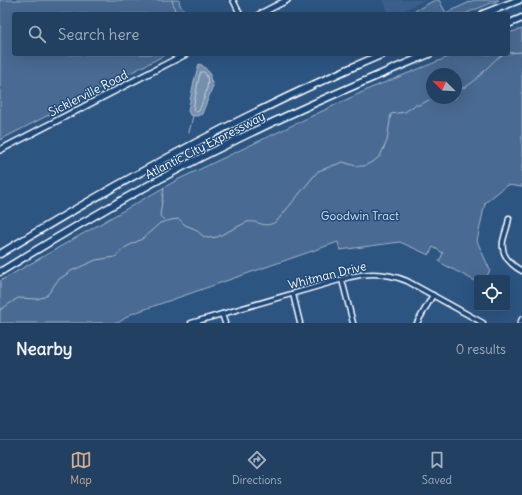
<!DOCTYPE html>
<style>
:root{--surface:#214062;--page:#2d4b6b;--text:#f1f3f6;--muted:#a2afbe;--line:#3e5977;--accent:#d6ab8b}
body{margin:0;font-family:Delius,sans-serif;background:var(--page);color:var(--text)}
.controls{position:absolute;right:12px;bottom:12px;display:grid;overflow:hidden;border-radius:4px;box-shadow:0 4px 16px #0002}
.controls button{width:36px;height:36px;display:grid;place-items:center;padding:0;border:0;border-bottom:1px solid var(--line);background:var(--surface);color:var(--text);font:20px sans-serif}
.compass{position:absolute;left:426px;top:68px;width:36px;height:36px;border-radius:50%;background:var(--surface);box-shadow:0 4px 16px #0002;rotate:294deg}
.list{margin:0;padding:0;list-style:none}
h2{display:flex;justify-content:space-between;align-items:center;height:52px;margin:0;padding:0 16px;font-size:17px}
h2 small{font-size:13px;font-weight:400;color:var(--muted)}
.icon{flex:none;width:22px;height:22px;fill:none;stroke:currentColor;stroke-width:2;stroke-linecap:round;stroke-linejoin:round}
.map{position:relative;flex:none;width:522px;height:323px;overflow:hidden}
.search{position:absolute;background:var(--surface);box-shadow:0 4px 16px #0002;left:12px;right:12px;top:12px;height:44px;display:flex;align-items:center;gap:10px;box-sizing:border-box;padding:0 14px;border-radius:4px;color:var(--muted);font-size:15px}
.sheet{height:116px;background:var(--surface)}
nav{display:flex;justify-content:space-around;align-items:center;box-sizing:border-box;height:56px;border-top:1px solid var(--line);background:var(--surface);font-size:11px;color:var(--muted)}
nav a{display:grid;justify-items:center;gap:2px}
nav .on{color:var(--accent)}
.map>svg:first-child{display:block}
.built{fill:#3b618b}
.green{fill:#486b92;stroke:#a4b5c8;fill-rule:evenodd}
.water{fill:#748fad;stroke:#acbcce}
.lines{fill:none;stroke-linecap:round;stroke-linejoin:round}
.shore{stroke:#c7d2de;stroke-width:1}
.stream{stroke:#acbcce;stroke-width:1}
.minor-casing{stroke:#fff;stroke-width:7}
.major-casing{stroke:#fff;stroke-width:8}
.highway-casing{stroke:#fff;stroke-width:9}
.minor{stroke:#1f4a7a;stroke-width:4}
.major{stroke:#1f4a7a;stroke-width:5}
.highway{stroke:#1f4a7a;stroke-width:6}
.labels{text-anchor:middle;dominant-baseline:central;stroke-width:3;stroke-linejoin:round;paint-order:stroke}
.street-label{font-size:12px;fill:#fff;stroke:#1f4a7a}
.park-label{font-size:12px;fill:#dae1e9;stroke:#1f4a7a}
</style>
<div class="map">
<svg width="522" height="323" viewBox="0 0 522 323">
<rect width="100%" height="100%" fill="#2c5582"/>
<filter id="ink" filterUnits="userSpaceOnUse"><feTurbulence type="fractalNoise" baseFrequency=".025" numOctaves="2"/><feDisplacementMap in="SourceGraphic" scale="8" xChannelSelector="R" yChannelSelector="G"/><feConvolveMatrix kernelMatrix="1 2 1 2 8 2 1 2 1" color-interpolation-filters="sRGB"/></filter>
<g filter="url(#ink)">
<!-- built -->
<polygon class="built" points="383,0 425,0 396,14 389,14"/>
<!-- green -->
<g class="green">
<polygon points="0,0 179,0 180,5 187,14 14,14 14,54 167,54 0,140"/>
<polygon points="435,0 439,0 446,13 474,0 499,0 464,14 409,14"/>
<path d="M522 29V187L507 185 485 203 477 241 490 270 486 278H477V282L439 262 443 253 433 247 429 255 400 242 340 250 338 242 131 314 118 323H0V281L177 180 371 88 456 54H508V33ZM432 74H456V98H432Z"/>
</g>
<!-- water -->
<polygon class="water" points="199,64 202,65 210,73 210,78 213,86 202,114 197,116 190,115 188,111 194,81"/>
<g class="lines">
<!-- shore -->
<path class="shore" d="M201 72H204C213 81 203 100 199 111L197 112 194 111 193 110 198 82Z"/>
<!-- stream -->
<g class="stream">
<polyline points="172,0 175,11 179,14"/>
<polyline points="508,53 522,52"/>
<path d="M456 90C477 87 486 63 504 54"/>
<polyline points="189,132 193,116"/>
<polyline points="164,187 160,216 165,221"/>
<path d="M0 310 18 298 37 299 44 297 48 294 58 280 71 271 96 260 115 257 126 247 142 239 160 223 171 220 179 219 185 225 195 229 203 236 208 238 217 237 247 222C260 220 264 230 277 221L318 171 343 162 356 166H364L374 161 380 156 387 141 391 114 405 112 415 105H419L433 98"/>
</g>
<!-- minor casing -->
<g class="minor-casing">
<g id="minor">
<polyline points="233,0 240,14"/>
<path d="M509 218C508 225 506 230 504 237 499 253 508 263 522 271"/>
<polyline points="342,280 353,323"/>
<polyline points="293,294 300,323"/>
<polyline points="222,314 225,323"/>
<path d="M191 323 350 277C369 272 388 273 407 281L483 323"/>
<polyline points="417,323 433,295"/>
<polyline points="520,323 522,319"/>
</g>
</g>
<!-- major casing -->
<g class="major-casing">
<g id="major">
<polyline points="260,14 287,0"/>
<polyline points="0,150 186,54"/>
</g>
</g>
<!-- highway casing -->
<g class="highway-casing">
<g id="highway">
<polyline points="483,14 519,0"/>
<polyline points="508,24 522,18"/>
<path d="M0 254C123 179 250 110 383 54"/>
<path d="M0 272C72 228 146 184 222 147 289 113 359 83 429 54"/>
</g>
</g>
<!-- minor -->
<use href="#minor" class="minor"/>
<!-- major -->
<use href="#major" class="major"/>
<!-- highway -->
<use href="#highway" class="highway"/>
</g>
</g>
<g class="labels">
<!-- street labels -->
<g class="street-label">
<text transform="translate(88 93) rotate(-27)">Sicklerville Road</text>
<text transform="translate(205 145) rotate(-27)">Atlantic City Expressway</text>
<text transform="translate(327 275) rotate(-14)">Whitman Drive</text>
</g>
<!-- park labels -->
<g class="park-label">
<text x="360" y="215">Goodwin Tract</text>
</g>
</g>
</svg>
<div class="controls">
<button><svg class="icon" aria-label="locate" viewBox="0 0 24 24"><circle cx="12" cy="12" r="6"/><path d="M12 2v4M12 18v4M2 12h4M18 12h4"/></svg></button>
</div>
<svg class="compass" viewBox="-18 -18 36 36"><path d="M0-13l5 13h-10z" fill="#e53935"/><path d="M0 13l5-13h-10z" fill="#a2afbe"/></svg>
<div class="search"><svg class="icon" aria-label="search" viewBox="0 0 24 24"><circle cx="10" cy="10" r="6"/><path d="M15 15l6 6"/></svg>Search here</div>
</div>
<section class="sheet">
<h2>Nearby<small>0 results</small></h2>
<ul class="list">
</ul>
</section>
<nav>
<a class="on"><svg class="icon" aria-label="map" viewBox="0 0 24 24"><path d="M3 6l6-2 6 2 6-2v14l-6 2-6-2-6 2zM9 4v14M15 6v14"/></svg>Map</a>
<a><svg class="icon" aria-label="directions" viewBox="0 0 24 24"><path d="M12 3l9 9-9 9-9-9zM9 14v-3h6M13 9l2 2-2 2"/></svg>Directions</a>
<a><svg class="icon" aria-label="saved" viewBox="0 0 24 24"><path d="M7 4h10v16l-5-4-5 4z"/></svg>Saved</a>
</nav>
